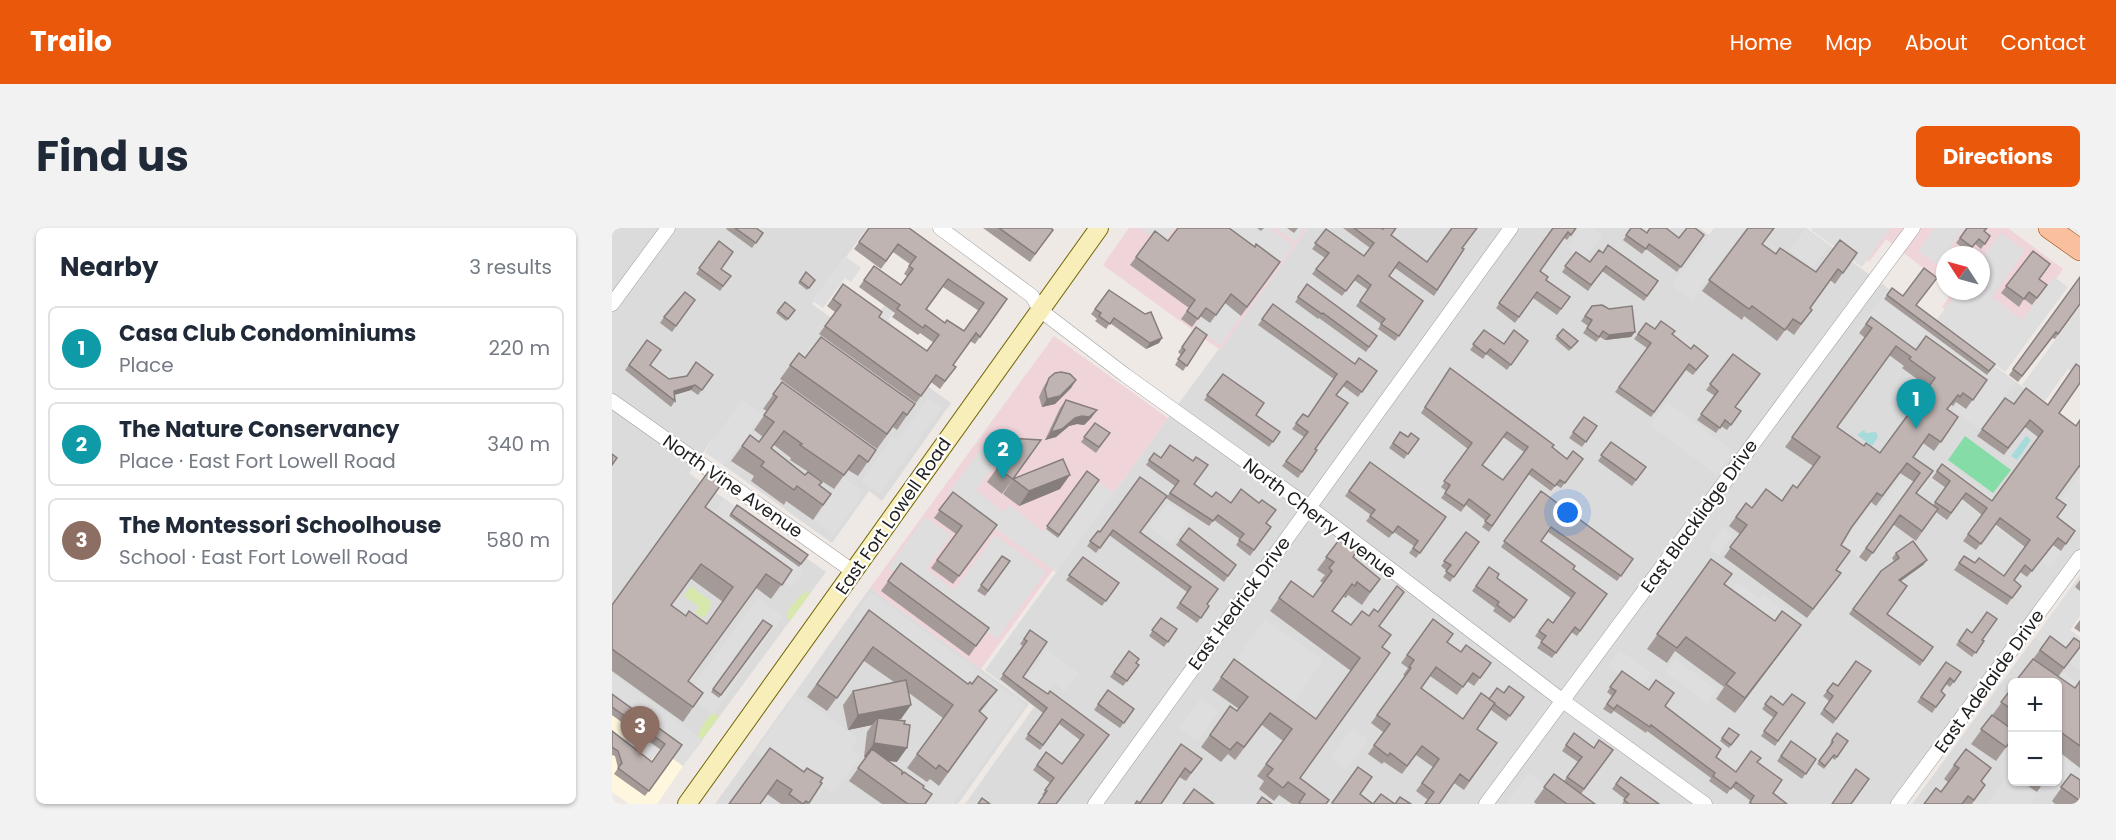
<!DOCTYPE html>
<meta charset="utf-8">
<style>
:root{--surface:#fff;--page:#f2f2f3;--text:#1f2937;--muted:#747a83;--line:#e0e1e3;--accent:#ea580c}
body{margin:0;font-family:Poppins,sans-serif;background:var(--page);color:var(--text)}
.controls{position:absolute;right:18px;bottom:18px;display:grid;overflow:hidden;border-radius:9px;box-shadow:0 2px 4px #0004}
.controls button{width:54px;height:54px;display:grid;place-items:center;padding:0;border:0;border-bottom:2px solid var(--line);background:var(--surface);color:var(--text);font:30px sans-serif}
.compass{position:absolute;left:1324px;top:18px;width:54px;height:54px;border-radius:50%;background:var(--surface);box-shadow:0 2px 4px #0004;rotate:306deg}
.you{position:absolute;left:956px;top:285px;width:21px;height:21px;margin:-15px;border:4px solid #fff;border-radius:50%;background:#1a73e8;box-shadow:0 0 0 9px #1a73e833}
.badge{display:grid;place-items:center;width:39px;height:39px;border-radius:50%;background:var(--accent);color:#fff;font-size:20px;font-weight:700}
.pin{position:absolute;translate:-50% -50px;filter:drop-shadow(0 2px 3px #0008)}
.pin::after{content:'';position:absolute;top:32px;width:21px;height:18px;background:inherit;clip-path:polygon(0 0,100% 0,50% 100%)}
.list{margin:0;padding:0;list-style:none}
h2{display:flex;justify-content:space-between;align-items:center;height:78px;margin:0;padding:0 24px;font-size:26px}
h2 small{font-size:20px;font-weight:400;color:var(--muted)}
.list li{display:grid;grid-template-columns:39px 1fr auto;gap:18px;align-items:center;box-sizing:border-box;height:84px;margin:0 12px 12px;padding:0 12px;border:2px solid var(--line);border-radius:9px}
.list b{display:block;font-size:22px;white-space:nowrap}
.list p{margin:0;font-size:20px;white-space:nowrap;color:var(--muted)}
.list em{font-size:20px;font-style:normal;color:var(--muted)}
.map{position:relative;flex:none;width:1468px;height:576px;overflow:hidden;border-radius:9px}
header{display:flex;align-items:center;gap:36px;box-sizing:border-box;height:84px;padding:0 30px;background:var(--accent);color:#fff}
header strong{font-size:28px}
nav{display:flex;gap:33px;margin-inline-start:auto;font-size:21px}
.intro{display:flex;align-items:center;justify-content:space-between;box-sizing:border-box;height:144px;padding:0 36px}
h1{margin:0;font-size:42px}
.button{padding:15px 27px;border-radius:9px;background:var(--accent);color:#fff;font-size:21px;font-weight:700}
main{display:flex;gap:36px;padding:0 36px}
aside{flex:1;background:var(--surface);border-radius:9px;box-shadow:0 2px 4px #0004}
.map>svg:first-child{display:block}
.residential{fill:#dcdbdb;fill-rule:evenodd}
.commercial{fill:#efd4d9}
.education{fill:#fef7de}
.grass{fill:#d6e8ac}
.pitch{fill:#85dca7}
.parking{fill:#dedede}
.water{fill:#a6dbdb}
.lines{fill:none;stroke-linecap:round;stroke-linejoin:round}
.minor-casing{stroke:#9f9f9f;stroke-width:15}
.secondary-casing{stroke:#736708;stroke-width:20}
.primary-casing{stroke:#944604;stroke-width:22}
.minor{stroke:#fff;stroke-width:14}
.secondary{stroke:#f8eeba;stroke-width:18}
.primary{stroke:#f9bf9f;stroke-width:21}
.wall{fill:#a49b98;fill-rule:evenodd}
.shaded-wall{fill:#867e7c}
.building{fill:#bfb4b1;stroke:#867e7c;stroke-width:1.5;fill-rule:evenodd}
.labels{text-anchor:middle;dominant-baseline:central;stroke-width:4.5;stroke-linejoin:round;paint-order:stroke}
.street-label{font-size:18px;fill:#1e1e1e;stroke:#fff}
</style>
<header>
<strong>Trailo</strong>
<nav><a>Home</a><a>Map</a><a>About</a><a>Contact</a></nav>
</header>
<div class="intro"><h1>Find us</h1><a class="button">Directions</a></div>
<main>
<aside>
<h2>Nearby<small>3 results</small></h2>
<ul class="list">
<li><span class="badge" style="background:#0f9aa8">1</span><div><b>Casa Club Condominiums</b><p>Place</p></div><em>220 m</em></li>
<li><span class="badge" style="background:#0f9aa8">2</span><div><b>The Nature Conservancy</b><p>Place · East Fort Lowell Road</p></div><em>340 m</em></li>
<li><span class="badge" style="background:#8d6e63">3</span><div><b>The Montessori Schoolhouse</b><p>School · East Fort Lowell Road</p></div><em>580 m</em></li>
</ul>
</aside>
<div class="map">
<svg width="1468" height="576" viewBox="0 0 1468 576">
<rect width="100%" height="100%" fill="#efe9e5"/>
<!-- residential -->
<g class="residential">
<polygon points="0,0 255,0 200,76 339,175 270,273 257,263 220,315 93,224 102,209 77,245 214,344 71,538 0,487"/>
<polygon points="696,0 1088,0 1097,7 1102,0 1194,0 1468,201 1468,329 1286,576 353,576 422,479 373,442 556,190"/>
<polygon points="258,360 417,476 346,576 103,576"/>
<path d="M1423 409 1468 442V576H1300ZM1400 454H1446V554H1400Z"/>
</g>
<!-- commercial -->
<g class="commercial">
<polygon points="517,0 696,0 608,122 491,37"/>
<polygon points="1213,0 1396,0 1451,41 1389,126 1330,79 1341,63 1369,63 1369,27 1333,27 1333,57 1274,11 1257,34"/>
<polygon points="442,108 556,190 444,344 441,342 369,441 258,360"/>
</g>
<!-- education -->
<polygon class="education" points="0,487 71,538 45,576 17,576 0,564"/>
<!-- grass -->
<g class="grass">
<polygon points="79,358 99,374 96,384 91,390 83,384 87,379 72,368"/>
<path d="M195 363 197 367 178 393 175 390V384C179 378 189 366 195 363Z"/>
<path d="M102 485 107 489 86 517 84 515C86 504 92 491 102 485Z"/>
</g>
<!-- pitch -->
<polygon class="pitch" points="1353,208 1399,242 1381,265 1336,232"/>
<!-- parking -->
<g class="parking">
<polygon points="528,0 562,0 550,16"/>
<polygon points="604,0 658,0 681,17 608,117 582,99 637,24"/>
<polygon points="663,0 693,0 683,14"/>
<polygon points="968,0 983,0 991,7 972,31 955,19"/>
<polygon points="1103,0 1133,0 1080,72 1060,58"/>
<polygon points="1201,0 1278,0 1250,39 1199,2"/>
<polygon points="1323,0 1352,0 1336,23 1341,27 1333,27 1333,42 1306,23"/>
<polygon points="1193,1 1217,18 1201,40 1177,23"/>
<polygon points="1389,5 1413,23 1380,69 1410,92 1442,49 1456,59 1393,144 1324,93 1346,63 1369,63 1369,31"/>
<polygon points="233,28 249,40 239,54 233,50 211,80 200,72"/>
<polygon points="1276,61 1403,155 1368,202 1341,182 1361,154 1305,113 1288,137 1244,104"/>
<polygon points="276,72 286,78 276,92 279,94 267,111 264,89"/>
<polygon points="1468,78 1468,138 1463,146 1456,141 1433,173 1410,157"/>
<polygon points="316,170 330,180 268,266 249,253 281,208 286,212"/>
<polygon points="130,172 151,187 137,205 144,210 135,222 127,218 112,238 93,224"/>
<polygon points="1055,174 1122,224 1105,247 1038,197"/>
<polygon points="374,214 384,235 364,262 391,284 397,277 431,304 473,246 502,265 444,344 336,266"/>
<polygon points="1331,233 1431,307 1454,276 1449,272 1468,245 1468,299 1438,340 1319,251 1255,336 1229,317 1257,279 1264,284 1298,236 1318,251"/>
<polygon points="231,249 253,264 222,307 202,293 212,279 207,275 215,263 220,265"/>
<polygon points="112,271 194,330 188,339 192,342 180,359 93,297"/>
<polygon points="556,275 578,291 559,316 537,299"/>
<polygon points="313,289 339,307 314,341 342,362 383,307 434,344 385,411 374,403 370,408 276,340"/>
<polygon points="1111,299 1121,307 1107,327 1097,320"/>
<polygon points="1468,347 1468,388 1458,402 1468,409 1468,442 1423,409"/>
<polygon points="1125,354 1148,371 1151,367 1184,391 1176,401 1157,386 1152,390 1118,365"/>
<polygon points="259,364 413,477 341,576 315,576 308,570 377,475 355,459 348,467 241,390"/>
<polygon points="146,370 171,388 101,487 75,466"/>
<polygon points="653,391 711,432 675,484 618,439"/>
<polygon points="434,422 467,445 454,463 441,455 425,479 405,465"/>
<polygon points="1008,422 1039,445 1027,461 996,438"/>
<polygon points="1063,431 1105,462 1095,475 1053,444"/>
<polygon points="1450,443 1467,455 1461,464 1444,452"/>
<polygon points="0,445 91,512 71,538 48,521 35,537 9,518 20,502 0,487"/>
<polygon points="184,466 246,510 239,520 249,528 221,566 212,560 206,568 143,524"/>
<polygon points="589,470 607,483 586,514 567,500"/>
<polygon points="741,500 757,512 734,542 718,529"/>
<polygon points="1446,526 1465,539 1444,567 1430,557 1432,554 1446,554"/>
<polygon points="917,545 933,558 920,576 894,576"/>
<polygon points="1396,548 1400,554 1404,554 1424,567 1418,576 1375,576"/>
</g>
<!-- water -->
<g class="water">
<polygon points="1252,202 1254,205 1264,204 1266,209 1260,218 1245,207"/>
<polygon points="1414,208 1419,212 1405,232 1399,228"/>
</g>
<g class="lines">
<!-- minor casing -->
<g class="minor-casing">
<g id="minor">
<polyline points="328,0 420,68 428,82 513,147 697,279 951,473 1093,576"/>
<polyline points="0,76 56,0"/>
<polyline points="0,173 242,344"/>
<polyline points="483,576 899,0"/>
<polyline points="874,576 1301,0"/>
<polyline points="1286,576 1468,329"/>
</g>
</g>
<!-- secondary casing -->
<g class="secondary-casing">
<polyline id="secondary" points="75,576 487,0"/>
</g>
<!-- primary casing -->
<g class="primary-casing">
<polyline id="primary" points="1437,0 1468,22"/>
</g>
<!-- minor -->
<use href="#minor" class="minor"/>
<!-- secondary -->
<use href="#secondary" class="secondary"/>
<!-- primary -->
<use href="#primary" class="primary"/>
</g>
<!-- wall -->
<g class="wall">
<polygon points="115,0 144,0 151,5 140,20 114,1"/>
<path d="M257 0 395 71 363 116 358 113 341 137 344 139 328 161 319 154 304 175 207 106 223 84 215 78 231 56 267 89 315 123 322 115 308 105 306 107 280 89 283 85 247 59 262 38 289 57 295 48 292 46 298 36 281 24 269 41 242 21ZM331 59 367 83 352 103 333 95 315 81Z"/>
<polygon points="371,0 439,0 441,2 418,34"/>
<polygon points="645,0 652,0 649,3"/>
<polygon points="675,0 686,0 682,5"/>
<polygon points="731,0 769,0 815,34 850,20 852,21 822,68 783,40 777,48 811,73 783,113 766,101 769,96 744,78 756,62 742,52 730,68 700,46 713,30 700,21 714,1 752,28 758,20"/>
<polygon points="941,0 964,0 955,12 952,10 928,43 934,52 958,69 945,87 921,70 903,95 884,80"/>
<polygon points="1019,0 1035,5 1067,10 1092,7 1065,44 1034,21 1030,26 1011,12"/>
<polygon points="1136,0 1150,17 1164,26 1204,44 1245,25 1223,56 1218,52 1198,80 1200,82 1182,107 1174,101 1165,113 1132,88 1130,92 1090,63"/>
<polygon points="1355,0 1372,3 1378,8 1369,21 1363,16 1357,24 1344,15"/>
<polygon points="543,3 556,13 643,19 668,34 629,88 613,75 598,95 588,88 580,99 569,91 577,80 518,37"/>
<polygon points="107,13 109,41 119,48 108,63 84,46"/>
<polygon points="1421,23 1427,51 1435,57 1420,77 1412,71 1407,79 1389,65"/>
<polygon points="964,24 978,34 991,25 1046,53 1032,73 990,43 976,63 950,44"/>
<polygon points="194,44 203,52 195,62 186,55"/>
<polygon points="1468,49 1468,76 1443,111 1440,110 1406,154 1397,147"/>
<polygon points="695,56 765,108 754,124 707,90 706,91 683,74"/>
<polygon points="1280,60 1383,136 1375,147 1272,71"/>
<polygon points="497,62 550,110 547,115 534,121 498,95 494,101 483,93 485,91 479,86"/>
<polygon points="83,72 60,104 48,95 52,89"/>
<polygon points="173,74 183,82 174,93 164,85"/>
<polygon points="661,76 743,136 765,143 746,169 731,158 724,167 703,221 705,222 686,250 670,238 692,209 680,201 691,186 696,189 722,151 646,97"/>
<polygon points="980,78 997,81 1023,104 1019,109 993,112 988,109 984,114 971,105 976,98 969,93"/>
<path d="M1259 89 1304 122 1375 152 1354 181 1344 174 1341 178 1339 177 1335 181 1346 189 1322 223 1311 215 1301 229 1321 243 1304 266 1321 277 1334 260 1320 250 1330 236 1380 273 1426 209 1413 199 1392 227 1365 208 1393 170 1402 176 1447 185 1464 198 1468 192V240L1467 239 1444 270 1445 290 1463 303 1449 323 1441 317 1415 349 1408 344 1402 352 1409 358 1395 377 1342 342 1352 328 1363 335 1392 348 1413 319 1383 296 1364 322 1351 313 1370 287 1350 271 1335 292 1324 284 1304 313 1282 297 1254 334 1247 329 1302 254 1288 245 1264 278 1259 274 1238 302 1229 317 1225 342 1229 345 1195 390 1112 329 1128 306 1117 298 1134 275 1140 280 1170 273 1185 260 1201 238 1173 219 1253 110 1247 105ZM1277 127 1292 138 1290 140 1316 159 1268 225 1252 218 1225 199Z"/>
<polygon points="1034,95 1043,101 1060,106 1079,121 1096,128 1081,147 1074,142 1039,189 1003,164 1035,120 1022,111"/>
<polygon points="951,101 966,113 957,123 943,111"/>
<polygon points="872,102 892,116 916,113 895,142 874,126 871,131 858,122"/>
<polygon points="595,107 571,143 563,137 569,127 566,124 570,119"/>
<polygon points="35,112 38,138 57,151 101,147 86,167 79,162 62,167 63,173 59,179 13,142"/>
<polygon points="187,125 193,130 303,176 285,202 281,199 265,221 168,151"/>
<polygon points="1121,126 1123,179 1129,183 1115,202 1109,198 1104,205 1085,192 1103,168 1094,162"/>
<path d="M838 140 955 231H971L949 260 944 257 939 263 916 246 877 304 870 299 874 293 854 277 849 284 829 270 834 263 829 259 856 221 809 185ZM891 209 912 224 891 252 871 237Z"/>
<polygon points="611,146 644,187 668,204 657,219 592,172"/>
<polygon points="437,150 464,152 459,160 443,176 430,179 427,169 432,158"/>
<polygon points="170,154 264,222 246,248 236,242 222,261 178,232 179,230 162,217 159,221 219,266 201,292 174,273 172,277 139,253 142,248 119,233 138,207 147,214 151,209 142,202 155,183 151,181"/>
<polygon points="454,172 485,182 479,190 472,197 465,196 457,198 444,209 433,212 448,180"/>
<polygon points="972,189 985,198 970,219 957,210"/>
<polygon points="483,195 498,205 484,225 469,214"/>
<polygon points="788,204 796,209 807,211 792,231 777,220"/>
<polygon points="397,210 419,227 390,266 375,254 390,233 387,225"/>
<polygon points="999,214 1034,239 1020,258 986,233"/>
<polygon points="542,225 600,269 619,275 659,299 638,328 624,317 628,311 602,292 597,298 554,270 563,258 534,237"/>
<polygon points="758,234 834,289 804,330 797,325 802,318 782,304 777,310 754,293 759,287 733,268"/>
<polygon points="475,243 487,252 446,310 434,301"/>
<polygon points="528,249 529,304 597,378 585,395 564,380 575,364 497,307 484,325 475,318 486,303 488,304"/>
<polygon points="401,251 448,261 407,278 391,266"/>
<polygon points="929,263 1021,331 1005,353 936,304 929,313 961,341 995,366 965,408 959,404 940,430 925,420 930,413 923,408 936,391 941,395 959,370 889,319"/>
<polygon points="341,264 385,297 341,356 319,340 344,306 322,290"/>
<polygon points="125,277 196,327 187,339 117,288"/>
<path d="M93 279 180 342 159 371 144 360 76 453 91 465 71 494 0 443V377ZM78 350 111 374 95 396 74 388 59 377Z"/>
<polygon points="577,300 624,337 612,354 564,317"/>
<polygon points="854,304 867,314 838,354 831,349 835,343 829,338"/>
<polygon points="730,308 741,329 768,351 750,377 736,367 734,370 731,369 721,383 739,397 767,398 770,420 688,550 714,576 680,576 667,567 662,573 647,561 652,553 645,548 671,513 650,497 623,532 616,526 609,534 589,519 618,478 625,483 627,481 600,462 622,431 704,491 739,443 658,383 679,353 701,369 711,355 708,353 713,347 705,342"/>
<polygon points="1284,325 1315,332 1311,337 1289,353 1275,386 1321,419 1308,438 1237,386 1269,343 1282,333 1280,330"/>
<polygon points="390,328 398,333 373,368 365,363"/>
<polygon points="471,329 507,355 490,378 454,352"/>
<polygon points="1099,331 1113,356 1179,411 1123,485 1104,471 1112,459 1063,423 1055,435 1035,421"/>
<polygon points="289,335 377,400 357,428 269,363"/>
<polygon points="877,339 885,350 915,372 898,395 881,383 883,380 860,363"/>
<polygon points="1468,352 1468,363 1463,359"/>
<polygon points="257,382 375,475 368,484 375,490 327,558 318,551 315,554 295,540 331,490 297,465 289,491 285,492 285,534 276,533 290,546 311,560 313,576 270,576 237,553 254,529 252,529 255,504 260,497 236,502 231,477 241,463 282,454 252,433 215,483 195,469"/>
<polygon points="549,390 565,401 552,419 537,408"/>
<polygon points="821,391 835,414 849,424 879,435 862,458 855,453 845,467 818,448 809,461 851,491 877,471 892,465 912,469 894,493 879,482 865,501 885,515 852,562 842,555 816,572 804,563 821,539 804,527 790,546 772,534 770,536 756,526 771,504 759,495 793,448 791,447 796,440 789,435"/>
<polygon points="1468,392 1468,404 1462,400"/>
<polygon points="160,398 107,470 99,464 101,461"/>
<polygon points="1355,401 1372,413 1360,429 1344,417"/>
<polygon points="418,402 411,449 436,466 497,507 432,568 430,567 438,555 421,542 434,524 450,536 468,512 447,496 428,522 413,511 431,485 388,451 411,418 408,416"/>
<polygon points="1438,408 1454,420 1468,419 1446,449 1463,460 1468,453 1468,540 1446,523 1446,454 1421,431"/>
<polygon points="517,423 524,435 527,437 511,458 498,449"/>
<polygon points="1334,434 1349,444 1338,459 1334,456 1329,463 1333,467 1320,485 1305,474"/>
<polygon points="1010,443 1053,478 1104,529 1124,544 1145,534 1161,566 1175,576 1136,576 1139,573 1120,559 1115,566 1097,553 1099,550 1035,503 1034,505 1002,483 999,486 991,481 1000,468 995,464"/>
<polygon points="1259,443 1221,496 1208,486 1217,473 1211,468 1221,455 1226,458"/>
<polygon points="1401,459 1401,510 1384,533 1359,516"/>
<polygon points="496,462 522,481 508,500 482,482"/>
<polygon points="0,466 70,517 33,568 2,546 6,540 3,528 0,527 0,503 40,534 49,522 0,487"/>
<polygon points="1159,468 1171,477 1193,475 1163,518 1149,508 1162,490 1150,481"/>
<polygon points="1117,500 1127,507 1117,520 1108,513"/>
<polygon points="962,505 982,520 1001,522 969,566 983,576 924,576 922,574 942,546 952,553 966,534 950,523"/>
<polygon points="1225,505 1236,513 1223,532 1220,530 1212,541 1205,536 1219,516 1218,515"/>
<polygon points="1179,513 1204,531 1190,551 1165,533"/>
<polygon points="569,516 590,531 574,553 567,549 528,575"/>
<polygon points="158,520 208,554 196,576 169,576 155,566"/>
<polygon points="1342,537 1379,540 1369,554 1373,557 1360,576 1312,576 1329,564 1336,554 1332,551"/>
<polygon points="1459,546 1468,552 1468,576 1443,576 1440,573"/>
<polygon points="1009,549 1047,576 1010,576 1013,571 1000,561"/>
<polygon points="1410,554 1432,554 1425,564"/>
</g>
<!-- shaded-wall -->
<g class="shaded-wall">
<polygon points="1023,104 1019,109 993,112 997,107"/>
<polygon points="550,110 547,115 534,121 538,115"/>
<polygon points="464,152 459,160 443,176 430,179 435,171"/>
<polygon points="83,157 79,162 59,168 62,163"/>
<polygon points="485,182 479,190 472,197 465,196 457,198 444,209 433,212 439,204 463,190"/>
<polygon points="458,247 448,261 407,278 417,263"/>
<polygon points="1315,332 1311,337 1283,357 1287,352"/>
<polygon points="1189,397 1179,411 1123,485 1133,470"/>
<polygon points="385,462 375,475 358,496 367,483"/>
<polygon points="299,477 289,491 265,496 266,490 260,497 236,502 246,487"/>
<polygon points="262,515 295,520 285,534 252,529"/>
</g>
<!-- building -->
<g class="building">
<polygon points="123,0 144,0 151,5 144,15"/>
<path d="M257 0H297L395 71 368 109 364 105 341 137 344 139 333 153 324 147 309 168 213 98 229 77 221 71 231 56 270 84 267 89 315 123 327 107 313 97 311 100 285 81 288 77 252 52 262 38 289 57 301 41 297 38 304 29 286 16 274 33 247 14ZM336 51 372 75 352 103 335 92 333 95 314 81Z"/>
<polygon points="387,0 439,0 441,2 423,26"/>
<polygon points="566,0 617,0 643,19 644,16 668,34 635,79 619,66 604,87 594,80 586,91 575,83 583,72 524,29 543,3 556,13"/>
<polygon points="742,0 769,0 771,1 771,0 784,0 779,7 815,34 840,0 865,0 850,20 852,21 825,62 787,34 777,48 811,73 787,108 769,96 773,91 748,73 759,57 746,47 734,63 704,41 717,25 703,15 714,1 752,28 762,15"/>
<polygon points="941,0 964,0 959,7 956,4 928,43 936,49 934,52 958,69 949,81 925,64 907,89 887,75"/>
<polygon points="1019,0 1028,0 1035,5 1038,0 1054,0 1067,10 1075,0 1083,0 1092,7 1069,39 1037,16 1034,21 1014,7"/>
<polygon points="1136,0 1162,0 1150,16 1164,26 1168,20 1204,44 1228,12 1245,25 1231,45 1226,41 1198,80 1200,82 1189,96 1181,91 1173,102 1140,78 1137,81 1097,52"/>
<polygon points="1355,0 1375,0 1372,3 1378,8 1373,16 1367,11 1360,19 1348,10"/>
<polygon points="107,13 121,24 109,41 119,48 111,58 87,40"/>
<polygon points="996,17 1046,53 1035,68 994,38 979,57 953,38 964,24 978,34 987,22 991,25"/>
<polygon points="1421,23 1438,36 1427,51 1435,57 1425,70 1417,64 1412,71 1394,58"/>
<polygon points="1312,40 1325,50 1304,77 1383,136 1377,143 1275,67 1280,60 1291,68"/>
<polygon points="194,44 203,52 197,60 188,53"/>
<polygon points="1468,49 1468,76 1446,106 1444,104 1410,148 1401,141"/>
<polygon points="695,56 765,108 757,119 711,85 710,86 686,69"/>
<polygon points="497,62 533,86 539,84 550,110 538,115 502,90 498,96 487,88 489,85 483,81"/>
<polygon points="73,64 83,72 64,98 52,89"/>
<polygon points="173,74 183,82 176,91 166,83"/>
<polygon points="661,76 743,136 747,130 765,143 750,164 735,153 724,167 736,175 703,221 705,222 690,244 674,233 696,204 684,195 691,186 696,189 725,146 650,91"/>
<polygon points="990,77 997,81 1020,78 1023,104 997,107 991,103 987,109 975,100 980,92 973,88 980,78"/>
<path d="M1259 89 1304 122 1314 108 1375 152 1361 172 1351 165 1348 169 1346 167 1335 181 1346 189 1329 214 1317 206 1301 229 1321 243 1304 265 1326 281 1310 303 1288 287 1261 325 1254 320 1308 245 1295 235 1270 268 1265 265 1239 300 1229 317 1238 323 1224 342 1229 345 1201 381 1118 319 1135 297 1124 289 1134 275 1140 280 1154 261 1170 273 1181 257 1185 260 1208 229 1180 209 1260 100 1254 96ZM1284 118 1299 129 1297 131 1323 150 1268 225 1254 215 1252 218 1225 199Z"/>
<polygon points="1049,93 1063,103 1060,106 1079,121 1082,117 1096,128 1084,142 1077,136 1042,184 1007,159 1039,115 1026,106 1034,95 1043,101"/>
<polygon points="584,99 595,107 575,138 566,131 573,122 570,119"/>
<polygon points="951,101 966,113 959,120 945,108"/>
<polygon points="872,102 892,116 902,102 916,113 899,137 878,121 874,126 861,116"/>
<polygon points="209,109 303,176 295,187 291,184 275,206 178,137 187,125 193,130"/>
<polygon points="35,112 49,122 38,137 57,151 75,148 84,134 101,147 90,162 83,157 62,163 63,173 17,137"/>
<polygon points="1121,126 1148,146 1123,179 1129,183 1119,197 1113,192 1108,200 1089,186 1106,163 1098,156"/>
<polygon points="1464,136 1468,139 1468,155 1447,185 1464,198 1468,192 1468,237 1444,270 1454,277 1445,289 1463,303 1454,316 1446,310 1420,343 1413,337 1402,352 1409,358 1400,370 1347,335 1352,328 1363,335 1367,330 1392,348 1418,312 1388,290 1369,316 1356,306 1375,280 1354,265 1339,285 1323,274 1338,253 1325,243 1330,236 1380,273 1431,203 1418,192 1396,220 1370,201 1393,170 1402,176 1414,160 1436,177"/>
<path d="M838 140 942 217 940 219 955 231 961 223 971 231 953 255 948 252 943 258 920 241 880 298 873 293 878 287 857 271 852 278 833 265 838 257 832 253 860 215 813 179ZM895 204 916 219 891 252 870 237Z"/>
<polygon points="449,144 458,146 464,152 448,168 435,171 433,161 437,150 443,145"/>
<polygon points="611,146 652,175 644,187 668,204 661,214 595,167"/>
<polygon points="170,154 264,222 256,234 247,227 232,247 188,217 190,216 172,203 159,220 193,247 196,244 210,254 207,257 219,266 211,277 185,258 182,262 149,238 152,234 130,218 138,207 147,214 162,194 152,187 165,169 161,166"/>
<polygon points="454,172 485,182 477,189 470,188 463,190 450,201 439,204"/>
<polygon points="972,189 985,198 974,214 961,204"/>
<polygon points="483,195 498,205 487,219 472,209"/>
<polygon points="788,204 796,209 799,205 807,211 796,226 781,215"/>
<polygon points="397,210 429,212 401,251 385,240 400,219"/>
<polygon points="999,214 1034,239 1024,252 989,227"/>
<polygon points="558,217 581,233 584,229 596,237 582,256 600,269 604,264 619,275 629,261 647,275 650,272 664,282 654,295 659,299 642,322 627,312 632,306 606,287 601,293 558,265 567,253 537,232 542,225 549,230"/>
<polygon points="0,226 5,230 0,237"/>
<polygon points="451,231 458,247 417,263 401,251"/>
<polygon points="758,234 834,289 808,325 801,320 806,313 786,298 781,305 758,288 763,282 737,263"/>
<polygon points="475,243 487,252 447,307 435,298"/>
<path d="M96 244 111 254 93 279 180 342 170 357 154 346 76 453 91 465 81 479 0 421V377ZM89 336 121 359 95 396 77 383 74 388 59 377Z"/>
<polygon points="528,249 555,268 528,304 606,361 595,376 597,378 589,390 568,375 579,359 501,302 488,320 478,313 486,303 488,304"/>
<polygon points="929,263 1021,331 1009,348 939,299 929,313 963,338 961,341 995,366 968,403 963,399 944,425 929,414 934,408 927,403 936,391 941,395 963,365 892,313"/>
<polygon points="341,264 385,297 347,348 325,332 350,298 327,282"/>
<polygon points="125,277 196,327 189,336 119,286"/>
<polygon points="577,300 624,337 616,348 568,312"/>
<polygon points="854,304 867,314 842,349 834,343 839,337 832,333"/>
<polygon points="730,308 747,320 741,329 768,351 758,364 745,354 743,358 740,356 720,383 739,397 750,383 757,388 762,381 766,384 785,358 792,364 767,398 779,407 770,419 778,425 688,550 717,572 714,576 689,576 687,575 693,566 676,554 671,560 655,548 661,541 654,536 680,501 658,485 632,519 625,514 618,522 598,507 618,478 625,483 636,469 609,449 622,431 704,491 748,430 667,370 679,353 701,369 720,343 717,340 722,334 714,329"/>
<polygon points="1301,313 1315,332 1287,352 1295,358 1275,386 1321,419 1311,433 1241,381 1269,343 1287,330 1284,325"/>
<polygon points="390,328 398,333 376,363 369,357"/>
<polygon points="471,329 507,355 494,373 457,347"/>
<polygon points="1099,331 1120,346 1112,356 1163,393 1170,383 1189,397 1133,470 1114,456 1123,445 1074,409 1065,420 1045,406"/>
<polygon points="289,335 377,400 364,418 276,353"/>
<polygon points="877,339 887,346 885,350 915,372 902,390 885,377 887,374 864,358"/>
<polygon points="257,382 356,456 358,454 360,456 366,448 385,462 367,483 375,490 336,544 327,537 324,541 305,526 341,477 261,419 225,470 205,456"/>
<polygon points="1375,384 1385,391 1370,412 1372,413 1364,425 1347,413 1355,401 1360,405"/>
<polygon points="549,390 565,401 556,414 540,402"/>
<polygon points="821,391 841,406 835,414 849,424 854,417 879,435 868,450 861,445 851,459 824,439 809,460 851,491 869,465 883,475 865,501 885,515 857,553 848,546 827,576 813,576 822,564 810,555 827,531 810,518 795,538 778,525 776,528 762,517 778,496 765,487 799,440 797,439 802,432 795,427"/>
<polygon points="151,392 160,398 109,467 101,461"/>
<polygon points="418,402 435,414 411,449 436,466 438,463 497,507 444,576 426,576 435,563 433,562 442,550 425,537 434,524 450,536 472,507 450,491 431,517 416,506 435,480 391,446 415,413 412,411"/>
<polygon points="1438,408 1454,420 1462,410 1468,414 1468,419 1452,440 1428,422"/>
<polygon points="517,423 527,431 524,435 527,437 515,453 502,444"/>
<polygon points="1421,431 1463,460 1468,453 1468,518 1450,505 1446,512 1446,454 1403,454"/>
<polygon points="1244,433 1259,443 1224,491 1212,481 1221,468 1215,463 1221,455 1226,458"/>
<polygon points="1334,434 1349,444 1342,454 1338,450 1329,463 1333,467 1324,479 1309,469"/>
<polygon points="1010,443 1037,462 1044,452 1062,465 1053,478 1109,521 1104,529 1124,544 1139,523 1149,530 1145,534 1170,552 1161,565 1175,576 1140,576 1138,574 1142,568 1124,554 1119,561 1101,548 1103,545 1039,497 1038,499 1005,477 1002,481 995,476 1004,463 998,459"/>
<polygon points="294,452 299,477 246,487 241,463"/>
<polygon points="897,458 912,469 898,488 882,476 883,475 877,471 885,460 892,465"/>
<polygon points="1401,459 1401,482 1389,474"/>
<polygon points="496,462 522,481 512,495 486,476"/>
<polygon points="0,466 70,517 37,563 6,540 10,535 6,523 0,519 0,503 40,534 53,516 0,479"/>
<polygon points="1180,466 1193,475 1166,513 1152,503 1165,485 1153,476 1159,468 1171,477"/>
<polygon points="1380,487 1401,502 1401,510 1394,519 1369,501"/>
<polygon points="266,490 293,493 292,496 298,497 295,520 262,515"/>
<polygon points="1117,500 1127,507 1119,517 1110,510"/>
<polygon points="962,505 982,520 987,512 1001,522 972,561 955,549 970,529 954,517"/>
<polygon points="1225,505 1236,513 1225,529 1222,527 1213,538 1207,533 1221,514 1220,512"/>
<polygon points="1179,513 1204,531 1194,546 1169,528"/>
<polygon points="569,516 590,531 579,545 573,540 549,576 523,576 525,573 528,575"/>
<polygon points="158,520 192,544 195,540 211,550 208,554 210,555 197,575 194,573 191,576 177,566 180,562 165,552 148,576 117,576"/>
<polygon points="260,521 290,543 290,546 292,544 312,558 311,560 320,566 313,576 296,576 246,540"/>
<polygon points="1354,521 1379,540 1369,553 1373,557 1362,572 1356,568 1350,576 1312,576 1324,560 1329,564 1347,540 1342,537"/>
<polygon points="746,539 760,549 748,566 761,576 721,576 720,575"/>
<polygon points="1244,541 1257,551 1239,576 1220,576"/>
<polygon points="942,546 983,576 955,576 932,559"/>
<polygon points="1459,546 1468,552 1468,573 1449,559"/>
<polygon points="1009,549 1047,576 1017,576 1012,572 1017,566 1004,556"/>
<polygon points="582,561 602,576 571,576"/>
<polygon points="769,566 783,576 788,569 799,576 761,576"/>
<polygon points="650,569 660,576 645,576"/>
<polygon points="370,570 378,576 366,576"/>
</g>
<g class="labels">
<!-- street labels -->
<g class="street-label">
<text transform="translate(121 258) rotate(35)">North Vine Avenue</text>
<text transform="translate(281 288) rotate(-55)">East Fort Lowell Road</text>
<text transform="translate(1087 288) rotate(-54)">East Blacklidge Drive</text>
<text transform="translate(708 290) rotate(37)">North Cherry Avenue</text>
<text transform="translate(627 375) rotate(-54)">East Hedrick Drive</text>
<text transform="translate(1377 453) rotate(-54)">East Adelaide Drive</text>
</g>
</g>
</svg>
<div class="controls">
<button>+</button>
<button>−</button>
</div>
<svg class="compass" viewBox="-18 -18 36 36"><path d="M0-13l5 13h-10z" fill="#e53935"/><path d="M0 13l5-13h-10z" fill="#747a83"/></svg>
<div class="you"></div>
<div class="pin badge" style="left:1304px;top:201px;background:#0f9aa8">1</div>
<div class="pin badge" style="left:391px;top:251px;background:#0f9aa8">2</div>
<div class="pin badge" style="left:28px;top:528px;background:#8d6e63">3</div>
</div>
</main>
